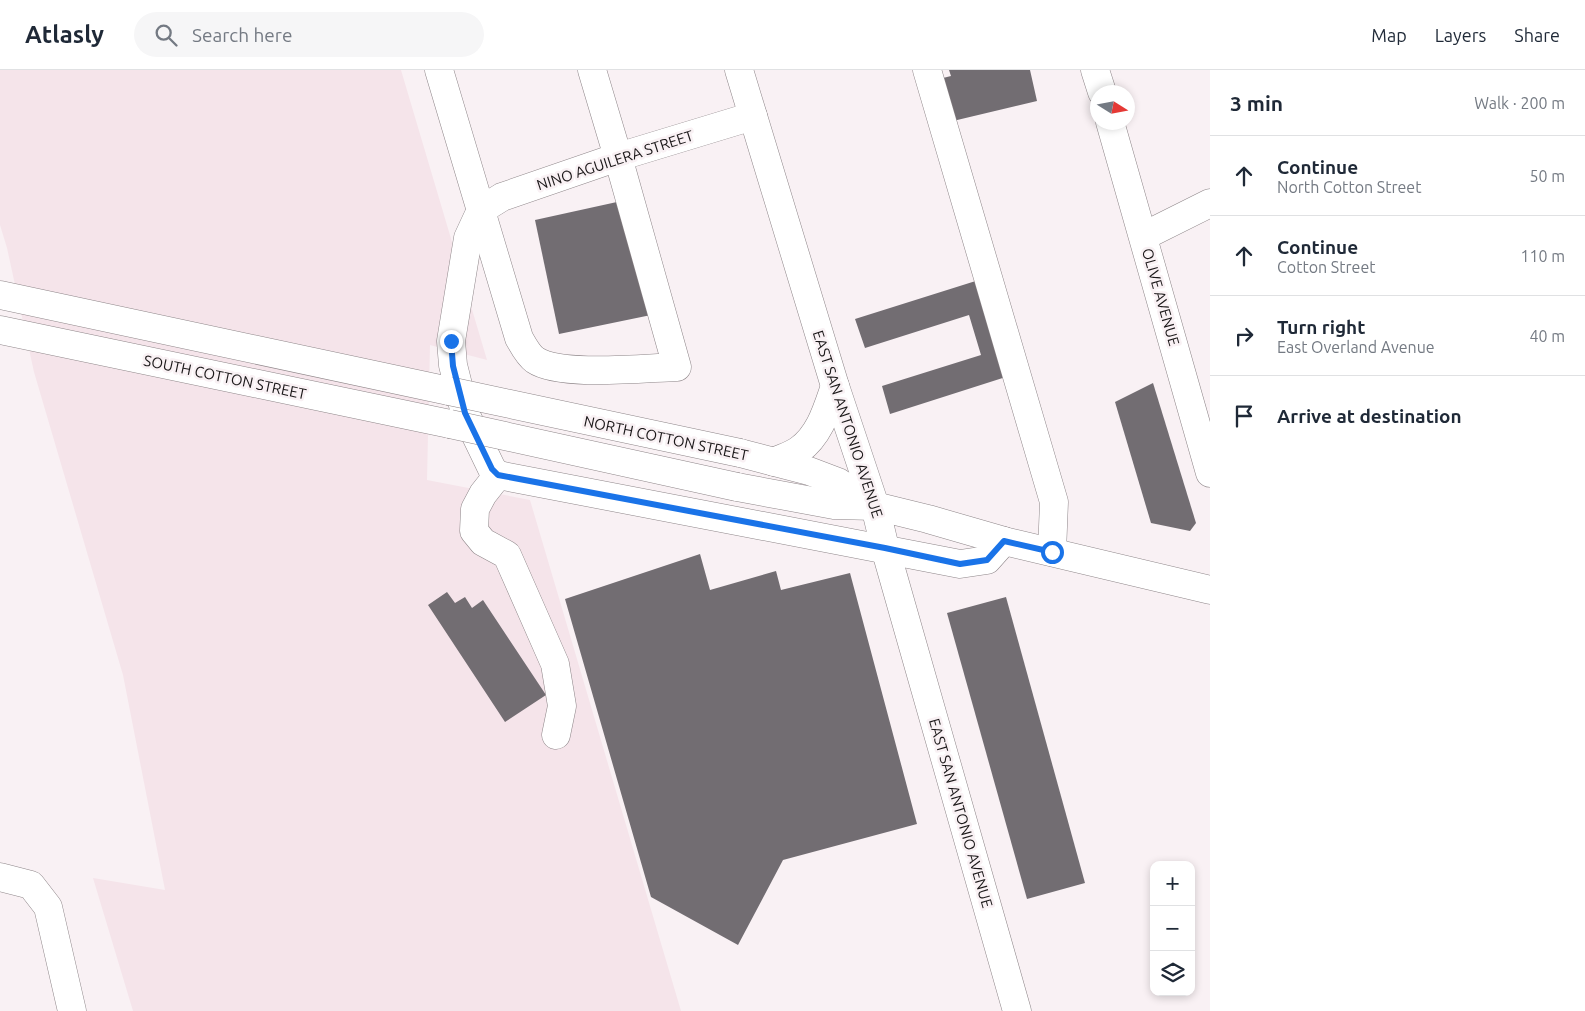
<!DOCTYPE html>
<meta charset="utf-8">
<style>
:root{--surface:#fff;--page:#f6f6f7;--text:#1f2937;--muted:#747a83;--line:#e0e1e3}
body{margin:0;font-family:Ubuntu,sans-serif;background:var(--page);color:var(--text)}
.controls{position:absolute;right:15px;bottom:15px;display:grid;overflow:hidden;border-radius:10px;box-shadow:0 2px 8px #0003}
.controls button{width:45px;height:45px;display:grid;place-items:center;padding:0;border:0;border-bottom:1px solid var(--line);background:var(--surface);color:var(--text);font:25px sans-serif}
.compass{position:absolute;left:1090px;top:15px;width:45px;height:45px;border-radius:50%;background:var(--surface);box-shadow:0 2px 8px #0003;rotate:101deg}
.stop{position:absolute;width:15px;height:15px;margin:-11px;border:4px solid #1a73e8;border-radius:50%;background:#fff}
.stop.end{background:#1a73e8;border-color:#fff;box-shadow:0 1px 5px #0008}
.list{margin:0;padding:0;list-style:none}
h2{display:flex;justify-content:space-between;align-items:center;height:65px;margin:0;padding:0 20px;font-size:21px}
h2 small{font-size:16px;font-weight:400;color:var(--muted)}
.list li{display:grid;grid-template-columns:32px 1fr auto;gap:15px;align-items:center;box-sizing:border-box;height:80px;padding:0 20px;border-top:1px solid var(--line)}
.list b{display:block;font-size:19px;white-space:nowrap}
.list p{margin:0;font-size:16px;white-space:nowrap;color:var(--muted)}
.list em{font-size:16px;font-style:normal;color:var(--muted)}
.icon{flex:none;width:28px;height:28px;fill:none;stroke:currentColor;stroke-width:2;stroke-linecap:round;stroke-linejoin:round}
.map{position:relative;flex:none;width:1210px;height:941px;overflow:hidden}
header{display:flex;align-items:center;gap:30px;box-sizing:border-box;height:70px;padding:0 25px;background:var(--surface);border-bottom:1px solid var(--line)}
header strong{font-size:24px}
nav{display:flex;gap:28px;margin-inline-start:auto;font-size:18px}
.search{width:350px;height:45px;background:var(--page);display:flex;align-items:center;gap:12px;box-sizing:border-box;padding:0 18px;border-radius:28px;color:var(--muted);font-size:19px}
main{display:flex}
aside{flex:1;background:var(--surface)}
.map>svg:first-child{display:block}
.built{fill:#f5e4ea}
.building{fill:#726d72}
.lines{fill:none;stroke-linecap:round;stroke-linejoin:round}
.minor-casing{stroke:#8e8689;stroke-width:29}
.major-casing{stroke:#8e8689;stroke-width:29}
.minor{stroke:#fff;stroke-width:28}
.major{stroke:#fff;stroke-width:28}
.major-bridge-casing{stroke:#8e8689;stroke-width:29;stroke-linecap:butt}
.major-bridge{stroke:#fff;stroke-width:28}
.route{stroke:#1a73e8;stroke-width:6}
.labels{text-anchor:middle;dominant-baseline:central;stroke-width:5;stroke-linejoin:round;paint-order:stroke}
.street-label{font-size:15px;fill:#1a1718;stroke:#f9f1f4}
</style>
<header>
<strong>Atlasly</strong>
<div class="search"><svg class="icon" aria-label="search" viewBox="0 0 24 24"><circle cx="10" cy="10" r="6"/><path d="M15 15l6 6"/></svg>Search here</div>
<nav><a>Map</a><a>Layers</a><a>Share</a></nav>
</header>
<main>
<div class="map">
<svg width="1210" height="941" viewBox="0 0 1210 941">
<rect width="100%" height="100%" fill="#f9f1f4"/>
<!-- built -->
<polygon class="built" points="0,0 401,0 487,290 430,275 427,410 530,430 681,941 133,941 93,808 165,820 123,605 34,302 7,178 0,155"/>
<!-- building -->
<g class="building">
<polygon points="949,0 1030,0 1037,31 953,51 943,8 951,6"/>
<polygon points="626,130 651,245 559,264 535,150"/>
<polygon points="982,209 1012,305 890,344 882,316 981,285 969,245 865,278 855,249"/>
<polygon points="1153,313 1196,453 1190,461 1151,453 1115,332"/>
<polygon points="700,484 710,520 776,501 781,520 850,503 917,754 783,790 738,875 651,827 565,529"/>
<polygon points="447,522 455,533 465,527 472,538 483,530 546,625 505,652 428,535"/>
<polygon points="1006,527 1085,813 1027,829 947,543"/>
</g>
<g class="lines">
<!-- minor casing -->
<g class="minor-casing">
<g id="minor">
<path d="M439 0 519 268C523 275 528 285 535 290 560 307 644 298 677 297L618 87 592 0"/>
<polyline points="739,0 835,316 875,436 885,478 1017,941"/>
<polyline points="927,0 1054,432 1052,482"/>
<polyline points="1095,0 1102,22"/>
<polyline points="1110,52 1210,403"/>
<polyline points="1144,166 1210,133"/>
<polyline points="498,405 492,399 465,343 453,295 451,271 468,168 481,140 502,127 618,87 753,46"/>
<polyline points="498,405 960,494 987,490 1004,471"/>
<polyline points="498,405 483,424 475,439 474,461 483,472 507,485 555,594 562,636 556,665"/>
<polyline points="0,807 31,815 48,837 72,941"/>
</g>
</g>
<!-- major casing -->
<g class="major-casing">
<g id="major">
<polyline points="0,225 449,321"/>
<polyline points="0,260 450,354"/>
<polyline points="740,383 809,401 838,412 875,436"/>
<path d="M774 392C782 388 792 385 799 380 820 365 827 339 835 316"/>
<polyline points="737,417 834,435 875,436 928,449 1004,471 1210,520"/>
</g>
</g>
<!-- minor -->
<use href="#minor" class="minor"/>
<!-- major -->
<use href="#major" class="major"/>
<!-- major-bridge casing -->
<g class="major-bridge-casing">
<g id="major-bridge">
<polyline points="449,321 740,383"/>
<polyline points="450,354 737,417"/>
</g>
</g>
<!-- major-bridge -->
<use href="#major-bridge" class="major-bridge"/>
</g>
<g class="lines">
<!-- route -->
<polyline class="route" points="451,271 453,296 465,343 492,399 498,405 885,478 960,494 987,490 1004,471 1052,482"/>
</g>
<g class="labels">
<!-- street labels -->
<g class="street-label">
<text transform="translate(615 90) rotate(-18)">NINO AGUILERA STREET</text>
<text transform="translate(1161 227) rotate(74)">OLIVE AVENUE</text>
<text transform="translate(225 307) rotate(12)">SOUTH COTTON STREET</text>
<text transform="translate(848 354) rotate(72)">EAST SAN ANTONIO AVENUE</text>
<text transform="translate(666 368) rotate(12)">NORTH COTTON STREET</text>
<text transform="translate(961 743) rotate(74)">EAST SAN ANTONIO AVENUE</text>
</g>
</g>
</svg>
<div class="controls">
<button>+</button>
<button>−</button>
<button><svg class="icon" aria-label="layers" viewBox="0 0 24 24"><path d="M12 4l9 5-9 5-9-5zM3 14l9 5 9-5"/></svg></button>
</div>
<svg class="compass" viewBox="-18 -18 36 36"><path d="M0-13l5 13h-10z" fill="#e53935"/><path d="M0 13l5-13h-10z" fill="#747a83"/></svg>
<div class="stop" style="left:1052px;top:482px"></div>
<div class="stop end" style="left:451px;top:271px"></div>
</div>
<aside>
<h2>3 min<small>Walk · 200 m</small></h2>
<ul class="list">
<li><svg class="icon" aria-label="ahead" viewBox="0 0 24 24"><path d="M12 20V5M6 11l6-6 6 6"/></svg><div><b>Continue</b><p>North Cotton Street</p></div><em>50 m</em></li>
<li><svg class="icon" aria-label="ahead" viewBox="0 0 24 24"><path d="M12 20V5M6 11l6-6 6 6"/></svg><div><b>Continue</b><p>Cotton Street</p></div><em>110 m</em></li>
<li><svg class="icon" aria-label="right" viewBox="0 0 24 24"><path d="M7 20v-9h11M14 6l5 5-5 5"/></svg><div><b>Turn right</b><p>East Overland Avenue</p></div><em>40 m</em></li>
<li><svg class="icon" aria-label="arrive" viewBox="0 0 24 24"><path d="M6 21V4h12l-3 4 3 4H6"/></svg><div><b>Arrive at destination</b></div></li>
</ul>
</aside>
</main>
